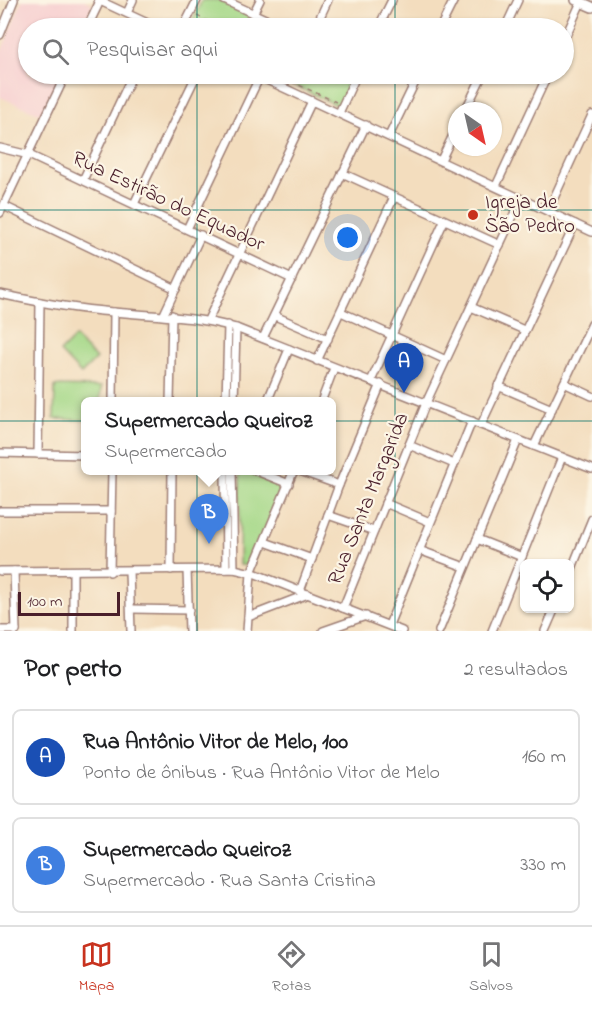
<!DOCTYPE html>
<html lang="pt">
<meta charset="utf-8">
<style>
:root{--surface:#fff;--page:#f2f2f2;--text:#202124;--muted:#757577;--line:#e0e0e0;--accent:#c8321e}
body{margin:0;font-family:"Indie Flower",sans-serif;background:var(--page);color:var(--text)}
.controls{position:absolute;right:18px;bottom:18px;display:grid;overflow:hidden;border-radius:9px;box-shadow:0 2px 4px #0004}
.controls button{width:54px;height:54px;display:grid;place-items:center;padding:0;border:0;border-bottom:2px solid var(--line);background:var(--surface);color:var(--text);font:30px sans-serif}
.compass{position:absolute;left:448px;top:102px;width:54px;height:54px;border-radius:50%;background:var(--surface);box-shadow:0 2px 4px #0004;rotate:146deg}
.scale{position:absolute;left:18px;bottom:15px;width:102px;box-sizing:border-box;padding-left:6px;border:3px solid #4a1f2b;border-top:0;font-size:16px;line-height:21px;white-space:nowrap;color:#4a1f2b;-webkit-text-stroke:4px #fcf5e5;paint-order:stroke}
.you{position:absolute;left:348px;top:238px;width:21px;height:21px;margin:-15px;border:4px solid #fff;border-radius:50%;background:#1a73e8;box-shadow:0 0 0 9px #1a73e833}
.badge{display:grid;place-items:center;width:39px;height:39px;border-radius:50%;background:var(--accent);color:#fff;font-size:20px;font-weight:700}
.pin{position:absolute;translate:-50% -50px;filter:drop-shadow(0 2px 3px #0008)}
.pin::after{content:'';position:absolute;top:32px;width:21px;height:18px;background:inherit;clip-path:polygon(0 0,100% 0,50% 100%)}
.popup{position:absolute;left:81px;top:397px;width:255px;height:78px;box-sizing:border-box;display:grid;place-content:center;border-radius:9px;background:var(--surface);filter:drop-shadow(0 2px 4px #0005);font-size:20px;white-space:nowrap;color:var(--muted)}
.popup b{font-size:22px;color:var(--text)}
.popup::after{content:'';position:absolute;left:50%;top:100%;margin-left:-12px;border:12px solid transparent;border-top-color:var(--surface)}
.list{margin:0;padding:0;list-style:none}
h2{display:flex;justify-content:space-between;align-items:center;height:78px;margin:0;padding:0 24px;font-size:26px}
h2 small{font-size:20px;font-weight:400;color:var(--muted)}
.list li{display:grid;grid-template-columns:39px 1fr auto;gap:18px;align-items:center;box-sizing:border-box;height:96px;margin:0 12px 12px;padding:0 12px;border:2px solid var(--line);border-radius:9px}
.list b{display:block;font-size:22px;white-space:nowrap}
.list p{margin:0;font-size:20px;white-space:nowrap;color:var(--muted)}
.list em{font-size:20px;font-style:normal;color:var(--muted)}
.icon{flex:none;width:33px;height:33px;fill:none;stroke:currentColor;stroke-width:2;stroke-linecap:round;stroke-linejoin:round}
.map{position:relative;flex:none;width:592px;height:631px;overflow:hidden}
.search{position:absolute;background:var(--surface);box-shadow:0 2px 4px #0004;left:18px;right:18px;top:18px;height:66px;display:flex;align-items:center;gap:15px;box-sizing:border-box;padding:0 21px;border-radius:33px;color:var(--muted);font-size:22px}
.sheet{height:294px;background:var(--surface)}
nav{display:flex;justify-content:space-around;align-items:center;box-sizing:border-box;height:84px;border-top:2px solid var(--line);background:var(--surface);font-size:16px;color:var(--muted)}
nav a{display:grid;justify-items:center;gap:3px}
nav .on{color:var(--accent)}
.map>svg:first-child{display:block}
.built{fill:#f7cfd0}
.green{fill:#a5d888;stroke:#787c5a;stroke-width:1.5}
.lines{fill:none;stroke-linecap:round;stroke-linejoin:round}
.street-casing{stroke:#9e7e74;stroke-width:10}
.secondary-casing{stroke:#9e7e74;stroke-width:12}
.path{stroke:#9e7e74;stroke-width:1.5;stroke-dasharray:4.5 4.5;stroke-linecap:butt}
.street{stroke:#fff;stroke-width:7}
.secondary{stroke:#fff;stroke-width:9}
.grid{fill:none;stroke:#0f766e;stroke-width:1.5;stroke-opacity:0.55}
.poi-dot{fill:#c8321e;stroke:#fcf5e5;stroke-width:2}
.labels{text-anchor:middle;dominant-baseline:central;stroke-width:4.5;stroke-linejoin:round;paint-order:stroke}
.street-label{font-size:21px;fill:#4a1f2b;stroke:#fcf5e5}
.poi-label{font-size:21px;fill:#4a1f2b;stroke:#fcf5e5;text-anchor:start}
</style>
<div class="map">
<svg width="592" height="631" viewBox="0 0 592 631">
<rect width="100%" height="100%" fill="#fcf5e5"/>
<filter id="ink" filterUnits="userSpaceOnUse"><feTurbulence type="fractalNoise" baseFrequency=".0167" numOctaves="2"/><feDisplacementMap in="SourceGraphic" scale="12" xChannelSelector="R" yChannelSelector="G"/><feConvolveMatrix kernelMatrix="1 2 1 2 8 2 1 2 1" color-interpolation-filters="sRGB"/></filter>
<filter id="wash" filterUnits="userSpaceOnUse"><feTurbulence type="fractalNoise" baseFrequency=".008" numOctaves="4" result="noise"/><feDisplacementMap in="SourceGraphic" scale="24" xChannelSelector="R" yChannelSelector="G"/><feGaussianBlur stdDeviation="1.35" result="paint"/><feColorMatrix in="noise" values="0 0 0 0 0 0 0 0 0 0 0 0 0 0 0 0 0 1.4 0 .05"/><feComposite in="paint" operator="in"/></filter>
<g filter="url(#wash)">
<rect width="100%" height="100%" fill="#f3ddbe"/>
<!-- built -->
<polygon class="built" points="22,0 84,0 93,4 82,28 28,28 28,74 62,74 43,115 0,97 0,55"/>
<!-- green -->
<g class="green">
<polygon points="202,0 219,0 279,28 189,28"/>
<polygon points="269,74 355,74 342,101 336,105"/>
<polygon points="75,337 96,359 81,374 60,352"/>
<polygon points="55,386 101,387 100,401 86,402 86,420 54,419"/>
<polygon points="246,471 285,485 251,566 239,565 240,474"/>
</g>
</g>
<g filter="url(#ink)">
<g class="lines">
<!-- street casing -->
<g class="street-casing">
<g id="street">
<polyline points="98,0 158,28"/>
<polyline points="224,0 285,28"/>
<polyline points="127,13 133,0"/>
<polyline points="253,14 260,0"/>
<polyline points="87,28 100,1"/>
<polyline points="183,28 197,0"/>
<polyline points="315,28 328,0"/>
<polyline points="378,28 392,0"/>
<polyline points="440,28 454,0"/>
<polyline points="505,28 518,0"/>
<polyline points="0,35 14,0"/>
<polyline points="564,40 581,2"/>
<polyline points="254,74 592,232"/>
<polyline points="465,111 483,74"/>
<polyline points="339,113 357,74"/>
<polyline points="389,136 419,74"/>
<polyline points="0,148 29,155 292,279"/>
<polyline points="441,160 457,127"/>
<polyline points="342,173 500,245"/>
<polyline points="83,180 133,74"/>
<polyline points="496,186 548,74"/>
<polyline points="134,204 197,74"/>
<polyline points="4,206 176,289"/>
<polyline points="548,211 592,115"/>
<polyline points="0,213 66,74"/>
<polyline points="187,229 260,76"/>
<path d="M0 294C37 302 75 309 113 312 156 316 195 316 236 328L592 469"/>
<polyline points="471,307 524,330"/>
<polyline points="341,312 446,360"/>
<polyline points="164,314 201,235"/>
<polyline points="275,316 328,339"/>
<polyline points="208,320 312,101"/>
<polyline points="263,338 366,125"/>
<polyline points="317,361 394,197"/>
<polyline points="371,381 444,221"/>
<polyline points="564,383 592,396"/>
<polyline points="498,386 552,409"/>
<polyline points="113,402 114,312"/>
<polyline points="170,402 172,315"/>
<polyline points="226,402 228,325"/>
<polyline points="234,402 236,328"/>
<polyline points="267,402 289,349"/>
<polyline points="321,402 334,368"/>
<polyline points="481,425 575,224"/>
<polyline points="409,445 454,464"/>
<polyline points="534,446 592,324"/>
<polyline points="0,453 86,455"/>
<polyline points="38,454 40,302"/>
<polyline points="225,470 226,569"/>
<polyline points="232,470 234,569"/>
<polyline points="254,470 289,484"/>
<polyline points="297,470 339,485"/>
<polyline points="385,503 430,522"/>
<polyline points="0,511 111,511"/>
<polyline points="328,515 374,531"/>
<polyline points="477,539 522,557"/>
<polyline points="265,542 312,559"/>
<polyline points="419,550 465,567"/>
<polyline points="171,570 172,470"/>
<polyline points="187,570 189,631"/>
<polyline points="0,571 234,569 256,574 402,631"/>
<polyline points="14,571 16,631"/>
<polyline points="129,571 131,631"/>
<polyline points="110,572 112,470"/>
<polyline points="570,573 592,519"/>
<polyline points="300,591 339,485 381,384"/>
<polyline points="343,608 426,403 521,199"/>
<polyline points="132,609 189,610"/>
<polyline points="248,617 308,594"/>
<polyline points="389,625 472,421"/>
<polyline points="0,630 16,630"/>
<polyline points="73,631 73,571"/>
<polyline points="247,631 251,573 294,470"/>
<polyline points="323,631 366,616"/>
<polyline points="439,631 518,440"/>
<polyline points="492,631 562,457"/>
<polyline points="545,631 555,608"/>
</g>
</g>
<!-- secondary casing -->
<g class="secondary-casing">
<polyline id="secondary" points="576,0 592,7"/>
</g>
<!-- path -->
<g class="path">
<polyline points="197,16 222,28"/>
<polyline points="239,28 244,18"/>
<polyline points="287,74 290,81 336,102"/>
<polyline points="295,83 317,75"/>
</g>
<!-- street -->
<use href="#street" class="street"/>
<!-- secondary -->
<use href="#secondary" class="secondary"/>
</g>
</g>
<!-- grid -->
<path class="grid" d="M197 0V28M395 0V28M197 74V631M395 74V631M0 210H592M0 421H592"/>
<!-- markers -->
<circle class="poi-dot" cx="473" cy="215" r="6"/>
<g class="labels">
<!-- street labels -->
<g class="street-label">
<text transform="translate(168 202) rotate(25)">Rua Estirão do Equador</text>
<text transform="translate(369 499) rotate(-68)">Rua Santa Margarida</text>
</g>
<!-- poi labels -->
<g class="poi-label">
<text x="485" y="203">Igreja de<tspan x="485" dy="24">São Pedro</tspan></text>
</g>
</g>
</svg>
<div class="controls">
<button><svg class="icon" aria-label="locate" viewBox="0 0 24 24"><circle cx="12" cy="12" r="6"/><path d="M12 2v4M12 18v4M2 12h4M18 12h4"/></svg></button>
</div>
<svg class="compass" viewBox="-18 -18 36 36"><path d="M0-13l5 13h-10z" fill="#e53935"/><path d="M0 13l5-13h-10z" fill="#757577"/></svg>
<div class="scale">100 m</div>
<div class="you"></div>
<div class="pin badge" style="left:404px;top:393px;background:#1a4fb4">A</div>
<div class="pin badge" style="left:209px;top:544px;background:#3f7fe0">B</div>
<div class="popup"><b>Supermercado Queiroz</b>Supermercado</div>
<div class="search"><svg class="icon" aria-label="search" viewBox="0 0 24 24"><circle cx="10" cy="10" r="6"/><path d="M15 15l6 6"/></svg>Pesquisar aqui</div>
</div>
<section class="sheet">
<h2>Por perto<small>2 resultados</small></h2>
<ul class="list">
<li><span class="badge" style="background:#1a4fb4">A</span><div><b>Rua Antônio Vitor de Melo, 100</b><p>Ponto de ônibus · Rua Antônio Vitor de Melo</p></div><em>160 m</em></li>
<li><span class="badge" style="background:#3f7fe0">B</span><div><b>Supermercado Queiroz</b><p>Supermercado · Rua Santa Cristina</p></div><em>330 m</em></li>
</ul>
</section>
<nav>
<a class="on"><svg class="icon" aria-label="map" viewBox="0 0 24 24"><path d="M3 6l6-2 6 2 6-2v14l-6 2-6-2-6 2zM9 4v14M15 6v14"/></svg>Mapa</a>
<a><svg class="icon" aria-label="directions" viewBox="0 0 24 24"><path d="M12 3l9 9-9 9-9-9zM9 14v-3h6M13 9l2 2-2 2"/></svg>Rotas</a>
<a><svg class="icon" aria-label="saved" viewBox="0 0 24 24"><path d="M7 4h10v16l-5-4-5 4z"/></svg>Salvos</a>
</nav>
